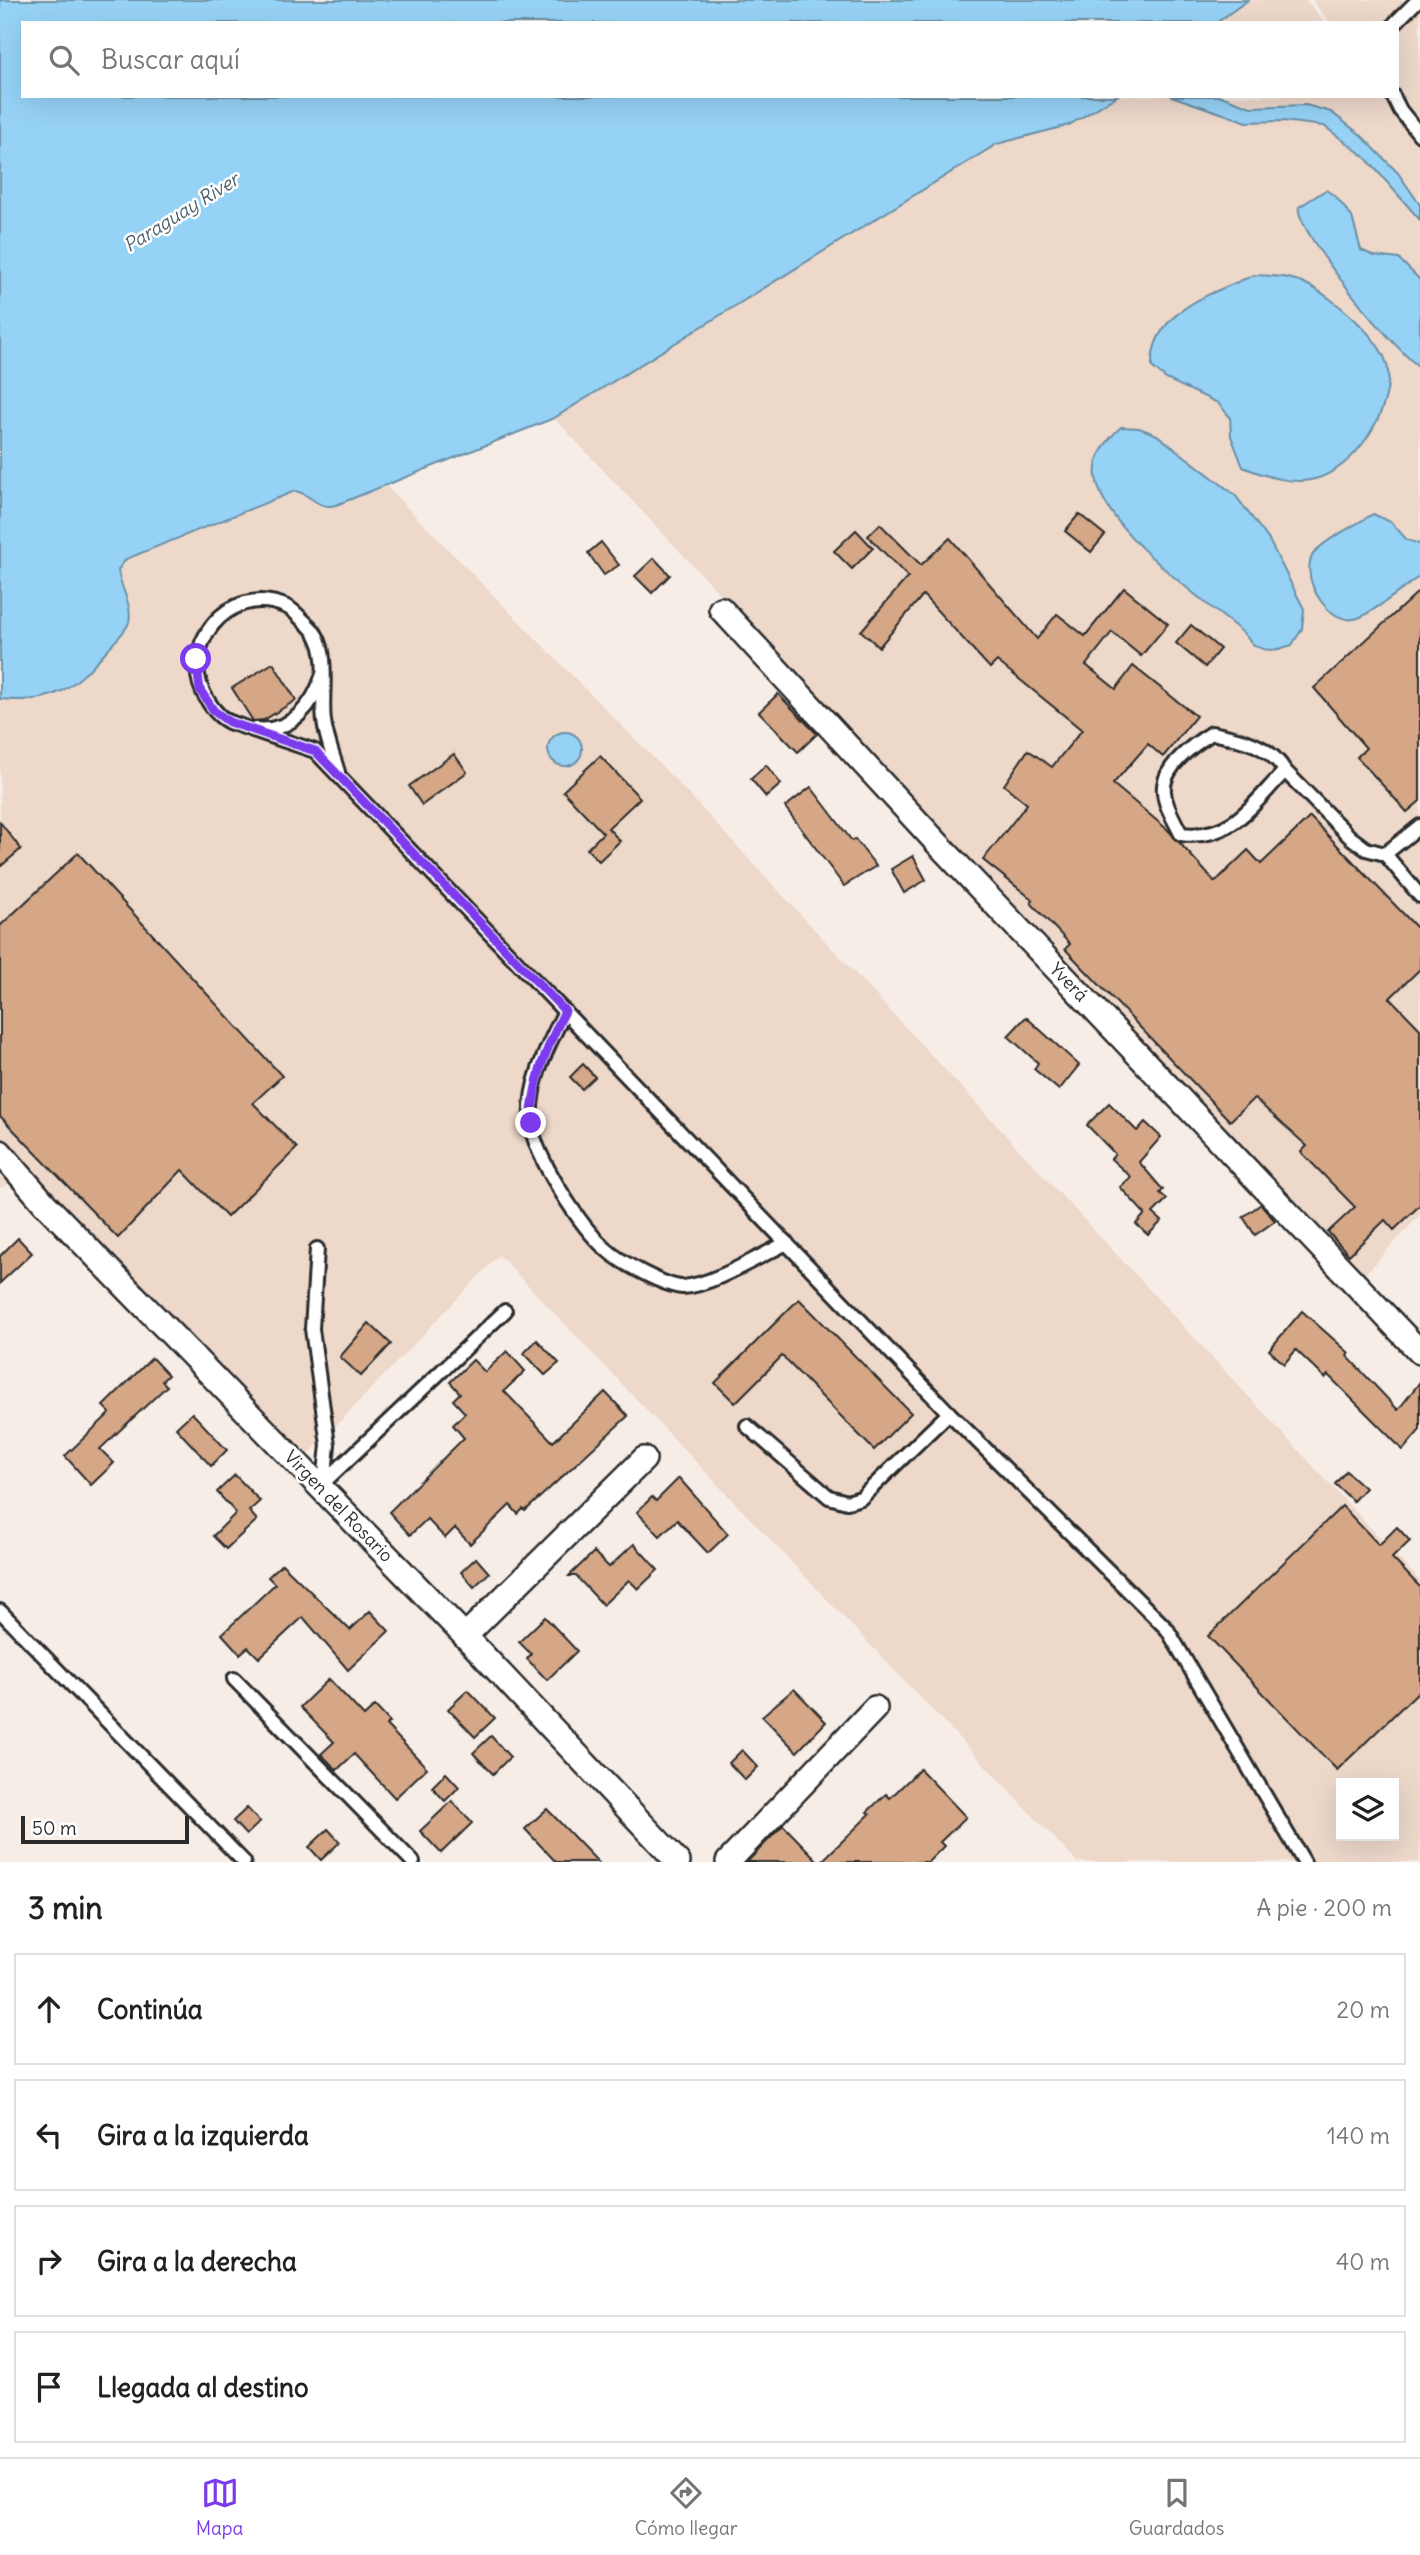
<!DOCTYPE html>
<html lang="es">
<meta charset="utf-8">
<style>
:root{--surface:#fff;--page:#f2f2f2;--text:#202124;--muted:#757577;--line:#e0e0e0;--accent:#7c3aed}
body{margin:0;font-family:Delius,sans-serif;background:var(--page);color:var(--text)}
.controls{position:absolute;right:21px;bottom:21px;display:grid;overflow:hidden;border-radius:0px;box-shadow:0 7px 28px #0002}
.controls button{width:63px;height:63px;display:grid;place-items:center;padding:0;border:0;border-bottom:2px solid var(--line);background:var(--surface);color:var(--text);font:35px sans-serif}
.scale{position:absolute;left:21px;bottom:18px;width:168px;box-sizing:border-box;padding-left:7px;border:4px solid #2b2b2b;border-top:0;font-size:19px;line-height:24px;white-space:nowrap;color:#2b2b2b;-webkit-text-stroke:5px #fff;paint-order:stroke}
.stop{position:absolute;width:21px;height:21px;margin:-16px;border:5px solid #7c3aed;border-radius:50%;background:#fff}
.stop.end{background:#7c3aed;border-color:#fff;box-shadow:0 2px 7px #0008}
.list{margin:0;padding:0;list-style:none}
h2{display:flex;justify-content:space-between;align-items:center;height:91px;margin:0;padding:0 28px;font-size:30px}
h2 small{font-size:23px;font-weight:400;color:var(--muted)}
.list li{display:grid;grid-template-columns:46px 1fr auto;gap:21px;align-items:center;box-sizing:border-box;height:112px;margin:0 14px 14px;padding:0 14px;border:2px solid var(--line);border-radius:0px}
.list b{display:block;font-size:26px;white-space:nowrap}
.list em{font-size:23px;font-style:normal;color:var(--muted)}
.icon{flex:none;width:38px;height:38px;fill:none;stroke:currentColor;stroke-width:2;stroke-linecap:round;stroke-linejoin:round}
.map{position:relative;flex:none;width:1420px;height:1862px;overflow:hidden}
.search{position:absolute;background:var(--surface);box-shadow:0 7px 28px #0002;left:21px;right:21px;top:21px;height:77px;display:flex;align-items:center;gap:18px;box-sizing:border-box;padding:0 24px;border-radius:0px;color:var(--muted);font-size:26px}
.sheet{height:595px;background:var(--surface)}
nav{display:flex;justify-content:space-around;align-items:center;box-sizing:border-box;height:98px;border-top:2px solid var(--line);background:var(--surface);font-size:19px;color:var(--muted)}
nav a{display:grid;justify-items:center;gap:4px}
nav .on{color:var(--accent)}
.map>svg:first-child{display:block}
.built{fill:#edd8ca;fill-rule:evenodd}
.water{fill:#96d2f6;stroke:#6b8fa5;stroke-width:2}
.building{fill:#d5a787;stroke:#2b2b2b;stroke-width:2}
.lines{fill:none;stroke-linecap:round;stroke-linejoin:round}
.service-casing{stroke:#2b2b2b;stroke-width:18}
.minor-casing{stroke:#2b2b2b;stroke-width:28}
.service{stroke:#fff;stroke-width:12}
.minor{stroke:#fff;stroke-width:23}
.route{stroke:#7c3aed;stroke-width:9}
.labels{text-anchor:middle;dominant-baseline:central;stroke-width:5;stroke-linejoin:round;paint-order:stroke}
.street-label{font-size:18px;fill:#2b2b2b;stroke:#fff}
.water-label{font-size:19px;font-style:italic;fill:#4b5d68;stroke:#fff}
</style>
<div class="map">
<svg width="1420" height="1862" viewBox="0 0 1420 1862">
<rect width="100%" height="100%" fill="#f7ede7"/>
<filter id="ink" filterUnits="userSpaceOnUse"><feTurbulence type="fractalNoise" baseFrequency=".0143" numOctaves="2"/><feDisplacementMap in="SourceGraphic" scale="14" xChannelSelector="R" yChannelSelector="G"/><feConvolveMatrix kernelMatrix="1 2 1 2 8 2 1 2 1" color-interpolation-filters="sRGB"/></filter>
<g filter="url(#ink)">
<!-- built -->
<g class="built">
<polygon points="1235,0 1306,0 1325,23 1191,23"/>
<polygon points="1312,0 1420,0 1420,138 1386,96 1397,96 1397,23 1330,23"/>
<polygon points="1069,96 1384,96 1420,141 1420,1215 1363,1276 554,418 997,144"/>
<path d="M387 487 683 788 1420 1581V1862H1077L499 1255 307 1456 29 1173 0 1188V699L32 701 55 696 130 612 118 570 126 559 295 491 307 495 315 504 325 508ZM1341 1783H1394V1836H1341Z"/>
</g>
<!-- water -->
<g class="water">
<path d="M0 0H1248L1216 23H23V96H1117L1069 125 997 144 554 418 336 505C315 510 313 494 295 491L126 559 118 570C120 587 133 605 129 622 126 632 113 643 106 651 73 689 53 705 0 699Z"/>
<polygon points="1171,96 1221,96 1251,107 1306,105 1331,112 1361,135 1398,173 1420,205 1420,220 1365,157 1324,126 1283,121 1247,122"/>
<path d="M1326 190 1336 197 1352 217 1361 250 1374 256 1399 259 1420 280V367C1398 355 1293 228 1299 207Z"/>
<path d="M1254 275C1272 276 1290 276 1306 284 1332 296 1386 341 1388 371 1392 411 1355 469 1315 479 1291 485 1265 476 1243 467L1231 436 1230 417 1218 403 1166 379 1152 367C1151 311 1211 294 1254 275Z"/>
<path d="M1121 427 1139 428 1157 435 1235 495 1269 540 1304 609 1302 629 1292 645C1280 649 1268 653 1256 646 1250 643 1246 635 1241 631 1201 598 1104 531 1096 477 1093 457 1107 440 1121 427Z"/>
<path d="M1373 514 1391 522 1407 540 1420 544V576C1403 588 1376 611 1358 618 1330 628 1300 580 1312 556 1318 543 1359 523 1373 514Z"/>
<circle cx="565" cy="749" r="17"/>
</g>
<!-- building -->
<g class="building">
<polygon points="1079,514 1105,535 1091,552 1065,531"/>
<polygon points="880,524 921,565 950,538 1037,639 1057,614 1085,636 1124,588 1168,624 1141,656 1112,632 1086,665 1116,689 1133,666 1196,716 1163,757 1148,744 1113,784 1168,830 1215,882 1248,850 1261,864 1310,817 1420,931 1420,969 1390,998 1420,1029 1420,1205 1394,1230 1385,1220 1349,1255 1328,1232 1355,1207 1301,1152 1307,1146 1254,1098 1230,1121 1065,949 1070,944 1031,903 1033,900 983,860 1027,804 1004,785 1028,750 1052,767 1082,730 997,661 990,668 923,595 879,647 861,631 908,577 868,536"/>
<polygon points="856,530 873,548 852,569 834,551"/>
<polygon points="601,542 619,565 604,575 588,553"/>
<polygon points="654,558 670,575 652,593 635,576"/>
<polygon points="1420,590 1420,801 1407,812 1357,757 1366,748 1314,688"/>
<polygon points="1191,625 1220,649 1205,667 1176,643"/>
<polygon points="273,663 296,700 264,720 253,721 232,688"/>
<polygon points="778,694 817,734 798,752 759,712"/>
<polygon points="454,754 467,772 422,805 409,786"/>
<polygon points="600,756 640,798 608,828 620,841 599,861 587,849 603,833 563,791"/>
<polygon points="766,765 781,784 766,797 751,779"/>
<polygon points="811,787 852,841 855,839 876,866 844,886 785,807"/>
<polygon points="0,822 21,849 0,867"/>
<polygon points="78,853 282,1076 253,1103 297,1148 227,1217 182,1170 118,1238 0,1116 0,926"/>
<polygon points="913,856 926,880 904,893 891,869"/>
<polygon points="1026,1017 1079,1065 1059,1090 1034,1069 1038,1063 1008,1036"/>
<polygon points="583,1064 595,1077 582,1089 570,1077"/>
<polygon points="1109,1103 1137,1131 1145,1122 1161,1137 1139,1162 1163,1190 1160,1193 1167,1199 1153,1213 1162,1221 1148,1235 1136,1224 1145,1214 1120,1187 1131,1177 1111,1159 1115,1154 1087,1125"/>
<polygon points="1261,1204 1275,1221 1255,1235 1243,1217"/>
<polygon points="18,1238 32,1253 0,1283 0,1256"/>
<polygon points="799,1299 911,1413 874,1450 782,1356 735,1403 715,1383"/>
<polygon points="1302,1311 1349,1353 1347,1356 1398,1410 1420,1382 1420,1430 1403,1450 1328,1375 1325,1378 1296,1350 1284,1364 1269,1350"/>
<polygon points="369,1323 391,1344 361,1376 340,1357"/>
<polygon points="537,1340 559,1363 545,1375 524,1353"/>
<polygon points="507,1351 525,1371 504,1391 553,1442 605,1392 628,1416 525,1511 523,1509 518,1514 510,1505 470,1544 455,1528 445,1538 427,1519 410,1535 389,1512 464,1438 453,1425 465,1413 453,1400 460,1393 450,1382 473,1360 485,1372"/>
<polygon points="152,1358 168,1375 162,1381 167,1386 100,1449 114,1463 91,1485 65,1456 110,1413 103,1406"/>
<polygon points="192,1413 227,1450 211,1466 176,1428"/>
<polygon points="1346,1471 1365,1488 1353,1501 1335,1484"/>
<polygon points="235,1475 260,1501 249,1511 257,1520 226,1549 213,1536 236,1513 217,1492"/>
<polygon points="679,1478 728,1534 708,1553 677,1520 660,1536 637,1512 652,1497 656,1501"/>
<polygon points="1342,1506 1379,1545 1397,1527 1410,1541 1392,1558 1420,1587 1420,1690 1337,1770 1208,1636"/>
<polygon points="634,1544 658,1570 638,1589 629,1580 603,1605 576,1576 569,1576 594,1552 609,1567"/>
<polygon points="476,1558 489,1573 474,1587 461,1572"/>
<polygon points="282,1564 350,1630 370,1611 389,1631 348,1670 303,1617 259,1658 248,1647 240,1654 222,1634 275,1584 268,1577"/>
<polygon points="545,1617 577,1651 547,1680 527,1659 531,1654 519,1642"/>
<polygon points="329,1679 364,1716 375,1706 390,1722 386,1725 427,1768 395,1798 354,1754 337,1770 321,1754 334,1742 300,1707"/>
<polygon points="794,1689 826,1722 797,1752 762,1716"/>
<polygon points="468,1690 495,1718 475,1737 448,1709"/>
<polygon points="491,1736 510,1757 493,1774 473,1753"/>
<polygon points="742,1750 758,1767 745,1780 729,1763"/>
<polygon points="920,1769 966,1817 940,1842 944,1846 928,1862 821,1862 870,1814 867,1812 886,1794 890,1798"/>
<polygon points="446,1773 459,1787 445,1801 432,1787"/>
<polygon points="452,1801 472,1823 441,1853 420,1831"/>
<polygon points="247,1808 260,1822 246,1835 233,1821"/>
<polygon points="547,1809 598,1862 556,1862 525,1829"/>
<polygon points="783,1825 819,1862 747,1862"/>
<polygon points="328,1829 340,1842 321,1860 309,1847"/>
</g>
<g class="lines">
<!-- service casing -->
<g class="service-casing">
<g id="service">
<polyline points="1395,23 1418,0"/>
<polyline points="1393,96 1400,110 1420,135"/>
<polyline points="229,722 315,751 949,1413 1167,1629 1304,1862"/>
<path d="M235 724C223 721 214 711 208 701 174 650 228 580 287 607 294 610 301 619 307 624 333 646 320 691 324 721 326 738 333 755 338 772"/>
<path d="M256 729C292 733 314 704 323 674"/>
<path d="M1285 771C1253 803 1232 841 1181 834 1175 821 1165 807 1164 792 1161 768 1194 744 1212 733 1240 739 1269 744 1285 771L1350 837 1366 849 1385 854 1420 826"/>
<polyline points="1385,854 1420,896"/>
<path d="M565 1011C548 1046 528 1082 531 1123 534 1156 581 1228 607 1250 620 1262 666 1287 683 1287 713 1285 759 1256 787 1243"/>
<polyline points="317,1249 312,1329 328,1445 324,1483"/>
<polyline points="747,1426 829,1497 847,1502 861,1498 949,1413"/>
<polyline points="320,1486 505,1311"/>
<polyline points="0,1611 244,1862"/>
<polyline points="234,1679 413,1862"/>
</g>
</g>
<!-- minor casing -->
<g class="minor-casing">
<g id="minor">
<polyline points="721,609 938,844 1420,1352"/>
<polyline points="0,1152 45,1204 465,1636 678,1862"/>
<polyline points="465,1636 644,1459"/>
<polyline points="728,1862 875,1708"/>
</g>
</g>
<!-- service -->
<use href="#service" class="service"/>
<!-- minor -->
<use href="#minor" class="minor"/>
</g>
</g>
<g class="lines" filter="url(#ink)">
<!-- route -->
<path class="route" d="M196 659 200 690 214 711 229 722 315 751 565 1011C545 1051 534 1078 531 1123"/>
</g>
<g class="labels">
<!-- street labels -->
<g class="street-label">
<text transform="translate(1069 982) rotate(46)">Yverá</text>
<text transform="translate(339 1506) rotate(46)">Virgen del Rosario</text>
</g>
<!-- water labels -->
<g class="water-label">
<text transform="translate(181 212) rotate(-32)">Paraguay River</text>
</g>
</g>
</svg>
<div class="controls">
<button><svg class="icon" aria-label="layers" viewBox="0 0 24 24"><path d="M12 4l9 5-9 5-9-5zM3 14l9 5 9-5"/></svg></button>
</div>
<div class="scale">50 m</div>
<div class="stop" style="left:196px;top:659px"></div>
<div class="stop end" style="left:531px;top:1123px"></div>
<div class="search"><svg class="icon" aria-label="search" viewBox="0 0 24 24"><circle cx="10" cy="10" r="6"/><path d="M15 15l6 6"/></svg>Buscar aquí</div>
</div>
<section class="sheet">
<h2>3 min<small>A pie · 200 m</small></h2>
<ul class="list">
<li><svg class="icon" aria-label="ahead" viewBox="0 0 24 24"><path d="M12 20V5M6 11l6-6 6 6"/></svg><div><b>Continúa</b></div><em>20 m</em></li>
<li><svg class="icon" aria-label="left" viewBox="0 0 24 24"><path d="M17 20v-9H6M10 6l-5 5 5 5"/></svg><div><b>Gira a la izquierda</b></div><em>140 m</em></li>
<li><svg class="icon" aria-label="right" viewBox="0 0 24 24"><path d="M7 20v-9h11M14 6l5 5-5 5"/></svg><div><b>Gira a la derecha</b></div><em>40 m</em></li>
<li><svg class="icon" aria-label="arrive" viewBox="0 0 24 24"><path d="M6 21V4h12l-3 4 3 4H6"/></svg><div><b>Llegada al destino</b></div></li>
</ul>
</section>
<nav>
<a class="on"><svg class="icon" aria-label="map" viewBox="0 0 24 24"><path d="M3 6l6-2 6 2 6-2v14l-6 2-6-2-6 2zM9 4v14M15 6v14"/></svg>Mapa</a>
<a><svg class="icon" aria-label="directions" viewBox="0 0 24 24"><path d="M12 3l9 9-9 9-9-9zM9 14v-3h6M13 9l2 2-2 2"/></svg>Cómo llegar</a>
<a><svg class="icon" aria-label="saved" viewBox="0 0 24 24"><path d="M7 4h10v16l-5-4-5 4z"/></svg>Guardados</a>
</nav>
